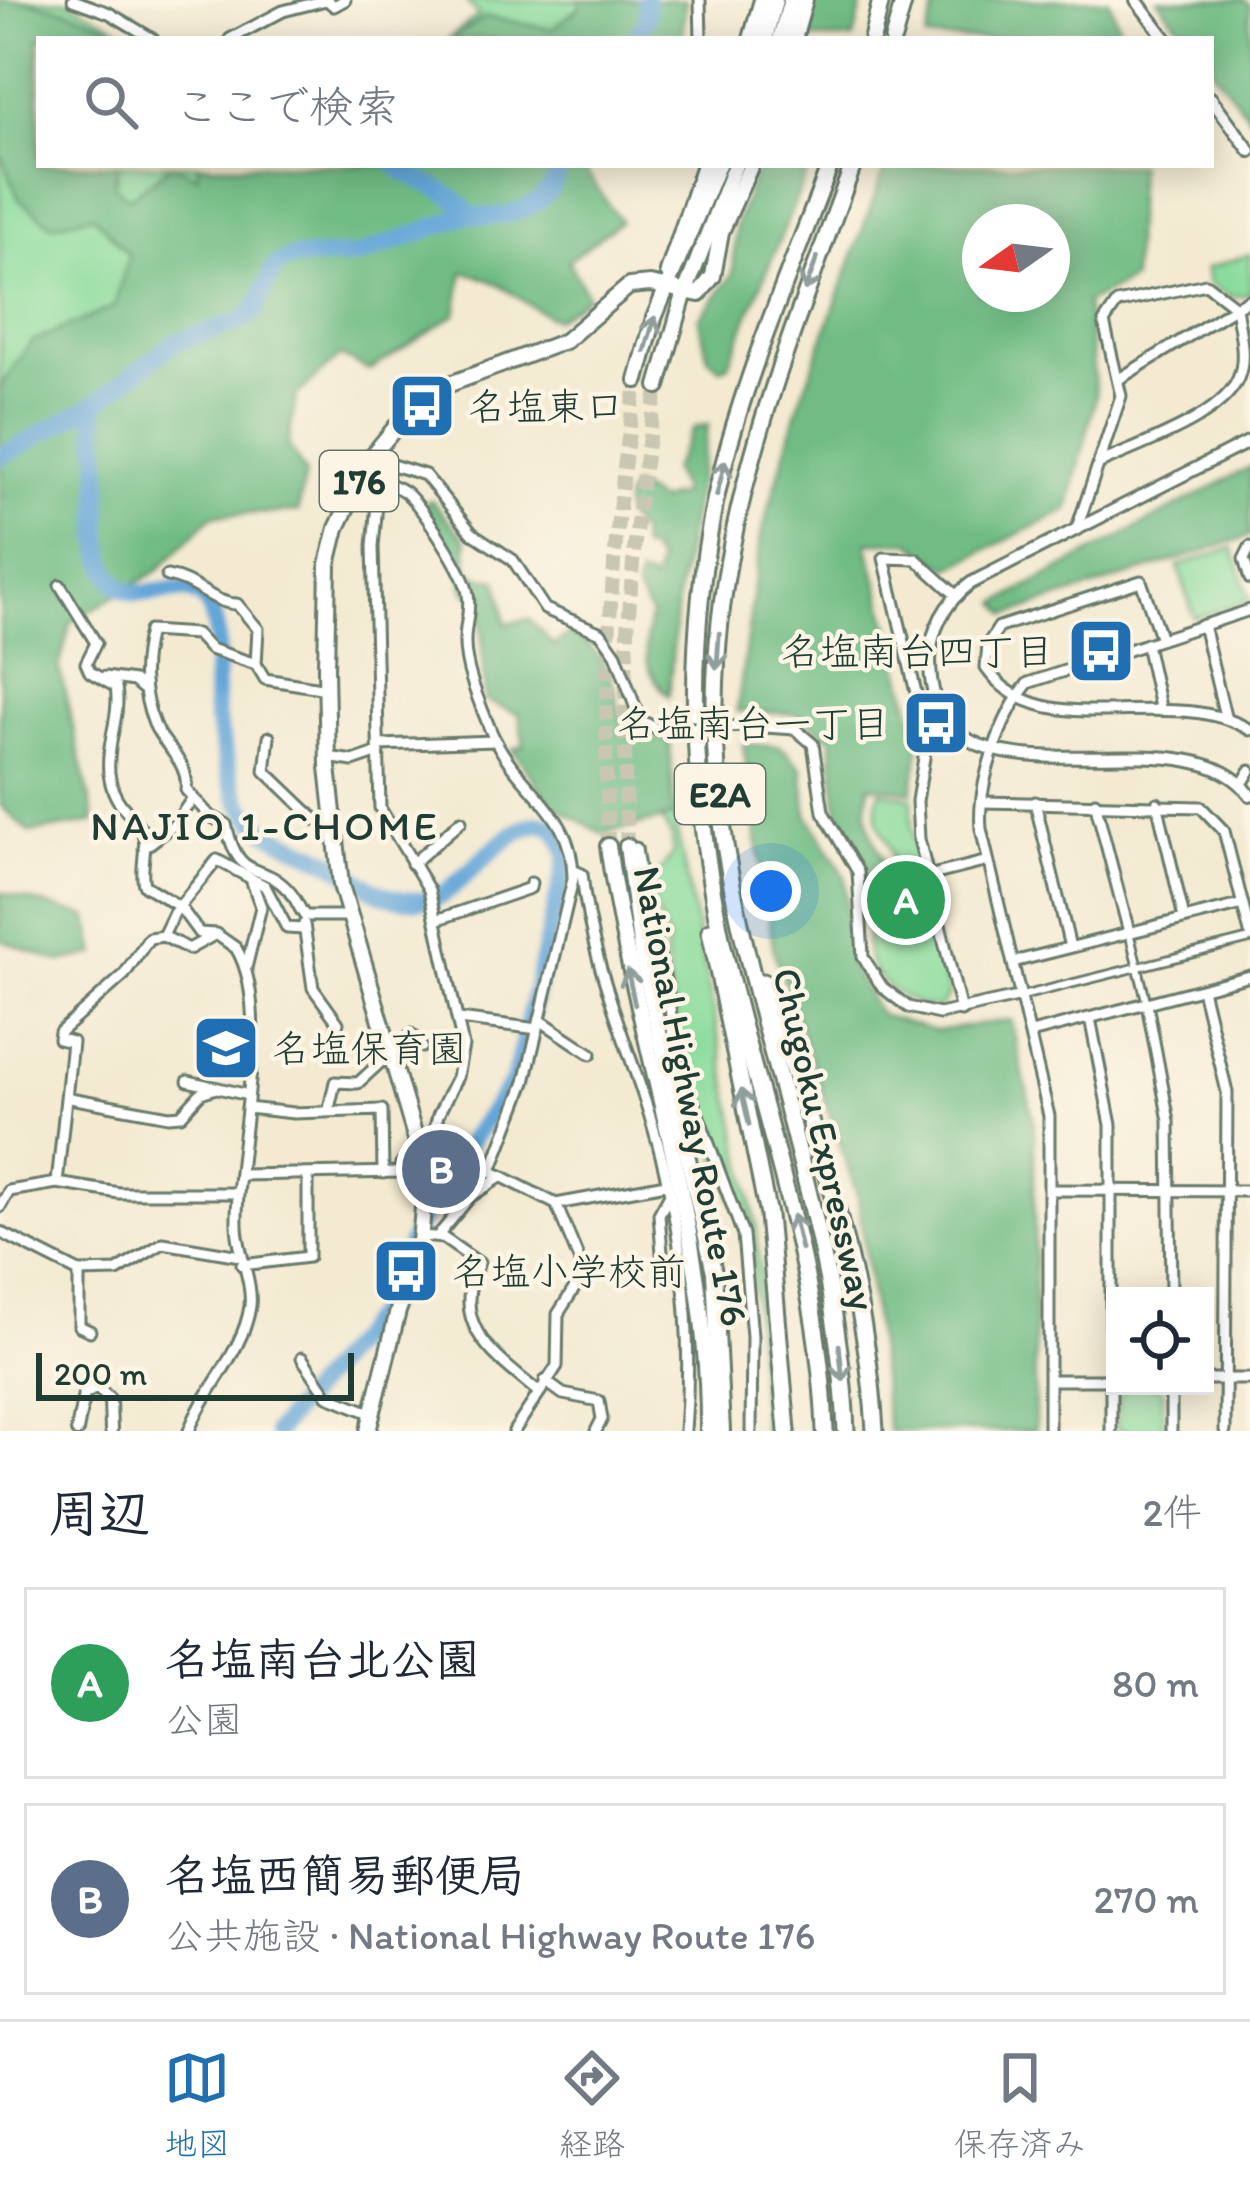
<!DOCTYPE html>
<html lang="ja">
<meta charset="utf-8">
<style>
:root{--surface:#fff;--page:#f6f6f7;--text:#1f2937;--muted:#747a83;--line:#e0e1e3;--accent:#1f6fb2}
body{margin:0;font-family:Itim,"Klee One",sans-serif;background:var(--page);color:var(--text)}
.controls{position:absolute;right:36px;bottom:36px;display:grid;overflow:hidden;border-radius:0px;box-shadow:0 6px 30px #0003}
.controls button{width:108px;height:108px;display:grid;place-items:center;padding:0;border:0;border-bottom:3px solid var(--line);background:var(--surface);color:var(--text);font:60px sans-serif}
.compass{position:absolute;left:962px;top:204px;width:108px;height:108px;border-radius:50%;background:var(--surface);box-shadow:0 6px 30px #0003;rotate:256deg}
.scale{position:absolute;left:36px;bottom:30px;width:318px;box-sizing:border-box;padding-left:12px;border:6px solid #1f3d34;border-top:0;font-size:33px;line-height:42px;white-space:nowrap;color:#1f3d34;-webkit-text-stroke:9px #fcf5e5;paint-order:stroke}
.you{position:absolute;left:771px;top:891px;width:42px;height:42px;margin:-30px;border:9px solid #fff;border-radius:50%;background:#1a73e8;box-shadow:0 0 0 18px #1a73e833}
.badge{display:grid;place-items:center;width:78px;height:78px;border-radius:50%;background:var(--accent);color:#fff;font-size:39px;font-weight:700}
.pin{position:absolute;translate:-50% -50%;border:6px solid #fff;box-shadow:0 3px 12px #0006}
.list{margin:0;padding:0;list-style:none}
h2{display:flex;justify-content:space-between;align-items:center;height:156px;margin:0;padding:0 48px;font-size:51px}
h2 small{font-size:39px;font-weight:400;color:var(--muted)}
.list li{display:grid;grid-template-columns:78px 1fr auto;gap:36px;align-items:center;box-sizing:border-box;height:192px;margin:0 24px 24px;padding:0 24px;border:3px solid var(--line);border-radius:0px}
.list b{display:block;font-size:45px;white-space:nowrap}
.list p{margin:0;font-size:39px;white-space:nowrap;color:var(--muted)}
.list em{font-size:39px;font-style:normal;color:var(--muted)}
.icon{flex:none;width:66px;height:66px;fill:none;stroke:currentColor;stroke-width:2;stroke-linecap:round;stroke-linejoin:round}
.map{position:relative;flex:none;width:1250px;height:1431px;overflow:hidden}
.search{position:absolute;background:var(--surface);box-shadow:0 6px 30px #0003;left:36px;right:36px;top:36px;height:132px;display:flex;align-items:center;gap:30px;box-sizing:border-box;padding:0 42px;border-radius:0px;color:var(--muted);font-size:45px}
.sheet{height:588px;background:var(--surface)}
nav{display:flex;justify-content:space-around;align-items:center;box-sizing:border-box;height:168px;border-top:3px solid var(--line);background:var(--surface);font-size:33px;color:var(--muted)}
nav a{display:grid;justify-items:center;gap:6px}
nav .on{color:var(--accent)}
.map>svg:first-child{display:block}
.green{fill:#8adc9d;stroke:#548c68;stroke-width:3}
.forest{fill:#6fbc84;stroke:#477c5c;stroke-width:3;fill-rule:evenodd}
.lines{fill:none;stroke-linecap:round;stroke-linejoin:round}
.river{stroke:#64a6d8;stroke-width:18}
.trunk-tunnel{stroke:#c9c7b2;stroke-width:14;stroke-dasharray:14 7;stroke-linecap:butt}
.pedestrian-casing{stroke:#697a6b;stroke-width:12}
.minor-casing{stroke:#697a6b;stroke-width:15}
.tertiary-casing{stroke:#697a6b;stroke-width:16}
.trunk-casing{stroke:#697a6b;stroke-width:20}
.motorway-casing{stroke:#697a6b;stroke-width:21}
.pedestrian{stroke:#fff;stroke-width:6}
.minor{stroke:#fff;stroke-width:9}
.tertiary{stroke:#fff;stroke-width:10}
.trunk{stroke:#fff;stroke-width:14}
.motorway{stroke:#fff;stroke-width:15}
.minor-bridge-casing{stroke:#697a6b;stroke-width:15;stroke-linecap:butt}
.minor-bridge{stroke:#fff;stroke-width:9}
.oneway{stroke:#8f9e9a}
.labels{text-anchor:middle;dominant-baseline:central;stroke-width:9;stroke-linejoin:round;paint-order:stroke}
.shield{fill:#fcf5e5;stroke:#617469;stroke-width:3}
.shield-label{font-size:36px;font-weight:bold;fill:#1f3d34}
.poi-label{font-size:39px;fill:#1f3d34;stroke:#fcf5e5;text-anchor:start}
.street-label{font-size:39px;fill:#1f3d34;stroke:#fcf5e5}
.neighbourhood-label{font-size:42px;letter-spacing:3px;fill:#1f3d34;stroke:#fcf5e5}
</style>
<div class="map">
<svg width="1250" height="1431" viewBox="0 0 1250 1431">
<rect width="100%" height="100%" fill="#fcf5e5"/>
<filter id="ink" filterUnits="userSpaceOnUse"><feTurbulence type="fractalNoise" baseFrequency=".00833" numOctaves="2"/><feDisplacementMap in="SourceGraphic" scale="24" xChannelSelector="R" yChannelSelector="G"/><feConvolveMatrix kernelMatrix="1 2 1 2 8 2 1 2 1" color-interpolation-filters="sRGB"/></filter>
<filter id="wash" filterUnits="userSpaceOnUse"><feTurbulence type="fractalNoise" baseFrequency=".004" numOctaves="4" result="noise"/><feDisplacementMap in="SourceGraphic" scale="48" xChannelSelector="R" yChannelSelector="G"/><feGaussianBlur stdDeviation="2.7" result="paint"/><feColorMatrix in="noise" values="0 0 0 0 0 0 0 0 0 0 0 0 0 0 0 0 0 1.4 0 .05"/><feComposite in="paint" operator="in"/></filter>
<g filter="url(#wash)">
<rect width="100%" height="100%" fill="#f3ead1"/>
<!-- green -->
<g class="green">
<polygon points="0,0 65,0 141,39 39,39 39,165 545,165 0,441"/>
<polygon points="465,0 634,0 624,39 448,39 479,15"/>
<polygon points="1250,254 1250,294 1232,297 1209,284 1206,269"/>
<polygon points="1233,548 1250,600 1194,618 1178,566"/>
<path d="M880 791 912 798V833L949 994 939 1008C908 1008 856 972 868 934 876 909 895 892 893 863 891 832 868 829 880 791Z"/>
<polygon points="674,816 756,1225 772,1431 762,1431 751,1247 690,1084 696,1068 680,1050 665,955 668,939 651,901 652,884 673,853 672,837 661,819"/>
<polygon points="1128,1386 1159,1387 1163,1392 1162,1431 1117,1431 1118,1397"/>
</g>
<!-- forest -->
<g class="forest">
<path d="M0 0C48 0 91 15 132 39H39V165H119L114 186 129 198 172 165 197 176 198 165H581L620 221 568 261 588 296 555 319C519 303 503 279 463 272L456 314 370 370 340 356 296 396 288 445 305 473 298 512 213 515 157 571 71 622 59 667 95 822 30 833 0 805V387L31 342 114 307 129 255 93 215 52 225 19 199 0 153Z"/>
<polygon points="579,0 686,0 682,39 450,39 486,17 552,29 581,6"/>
<polygon points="811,0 863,0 854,39 802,39"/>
<polygon points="937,0 1109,0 1124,39 926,39"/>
<polygon points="1158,0 1244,0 1250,5 1250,118 1211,68 1211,39 1189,39"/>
<polygon points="758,165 810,165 728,366 720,368 708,358 699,319 733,274 736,224"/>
<path d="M886 165H1138L1132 280 1086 303 1096 396 1068 510 949 568 910 542H867L920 744 912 792 869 785C869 794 866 807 867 816 873 857 898 855 871 902L860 860 838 815 831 738 798 714 737 711 761 537 798 407ZM980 222H1052V294H980Z"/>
<path d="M708 425 677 600 669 696C643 671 642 648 651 615L636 590 639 576 655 580 658 563 649 550 641 549 640 533 625 517 624 502 632 486 659 501 682 493 672 470 693 428Z"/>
<polygon points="1250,467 1250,536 1008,615 998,603"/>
<path d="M431 500 466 540 468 569 478 577 498 580 506 624 529 619 554 646 569 634C605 648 615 685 621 720L646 738 670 741 674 816 603 834 552 804 512 749 524 746 519 714 485 701 481 603 464 591 461 567 421 507Z"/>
<polygon points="743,744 781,747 802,768 807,814 845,876 850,965 880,1015 935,1031 1011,1020 1034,1122 1035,1431 888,1431 858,1197 774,952"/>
<polygon points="0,892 88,917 96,954 60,962 0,940"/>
</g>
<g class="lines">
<!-- river -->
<g class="river">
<polyline points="636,39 647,18 646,0"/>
<path d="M395 165C419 185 452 187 469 214"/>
<path d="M95 404C95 426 99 447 100 469 102 501 88 588 137 593 161 595 190 580 207 602 225 637 214 665 215 702 215 719 222 739 225 756 240 830 266 831 327 860 349 871 366 889 391 897 404 901 423 902 436 898 464 889 549 766 567 858L514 1081 454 1162 417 1227 386 1304 276 1431"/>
<path d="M0 457 95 404 175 342 239 322 255 311 275 266 291 258 357 256 469 214C507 223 553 205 560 165"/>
</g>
</g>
</g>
<g filter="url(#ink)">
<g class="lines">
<!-- trunk-tunnel -->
<g class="trunk-tunnel">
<path d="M608 846C602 688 611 536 637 380"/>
<path d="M627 846C621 686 628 543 658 386"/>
</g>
<!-- pedestrian casing -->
<g class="pedestrian-casing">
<g id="pedestrian">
<polyline points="1129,932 1147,1004"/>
<polyline points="1022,996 1250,939"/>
</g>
</g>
<!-- minor casing -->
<g class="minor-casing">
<g id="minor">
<polyline points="73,0 109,13 153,39"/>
<polyline points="327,0 334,6 345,0"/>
<polyline points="700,0 701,39"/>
<polyline points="230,39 283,11 326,0"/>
<polyline points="376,460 425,475 472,533 513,560 545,609 601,633 616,654 640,720 657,729"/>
<polyline points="381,463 373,546 380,808 429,890 463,1046 457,1077 438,1115 432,1141 423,1150"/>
<path d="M1100 463C1138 445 1229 416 1240 373 1246 353 1239 328 1236 307L1119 379"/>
<path d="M379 482C388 484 397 486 405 492 422 506 465 573 468 594 471 610 465 625 465 640 464 668 480 704 490 729 516 791 574 808 573 879L525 1082 491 1171 556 1204 580 1262 579 1281 558 1314 557 1366 514 1431"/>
<polyline points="1077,528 1121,396 1104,322 1117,303 1206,284 1236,307 1250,299"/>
<polyline points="1250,547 1244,559 1250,579"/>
<path d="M167 576C195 580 211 603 237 604L258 629 256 664 265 679 327 689"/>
<path d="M60 585 96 643 86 663 90 672 116 687C121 716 106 743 109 773 113 804 127 808 141 829 150 843 139 868 144 885L180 907 199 933 216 934 236 948C274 1010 235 1151 237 1224 237 1251 253 1281 250 1306 244 1351 204 1389 189 1431"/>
<polyline points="957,596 916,559 884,558 927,739 917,801 919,839 961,1011"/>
<polyline points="1203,625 1225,716"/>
<path d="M1161 639 1141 581 999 627 988 644 986 668C1042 749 1169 681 1250 730"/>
<polyline points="1146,644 1160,707"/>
<path d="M256 664 210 649 196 634 149 631C141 664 141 691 154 724 164 747 190 763 186 790L210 816 226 824C240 886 259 858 289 891 296 898 299 909 305 916H347"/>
<polyline points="105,677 134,681 142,688"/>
<polyline points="750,726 795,729 813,744 823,812 858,872 863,957 882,987 908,1007 939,1014 1022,996"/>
<polyline points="269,737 265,771 316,820 332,820"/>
<polyline points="379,745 495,741"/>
<polyline points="328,757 353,761 379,752"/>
<polyline points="1242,784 1250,771"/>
<polyline points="982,802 1201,807 1224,831 1250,933"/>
<polyline points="1035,802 1070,947"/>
<polyline points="1095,802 1129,932"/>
<polyline points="1157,803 1184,918"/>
<polyline points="144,848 174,825 192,799"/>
<path d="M636 848C644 915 673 980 673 1047L743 1235 752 1336 751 1431"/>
<polyline points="412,864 461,821"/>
<path d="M573 870 582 874C590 956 621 1027 646 1104 680 1208 694 1322 685 1431"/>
<polyline points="928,876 988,861"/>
<polyline points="436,920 530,888 531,883"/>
<polyline points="304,924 313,988 338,1023"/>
<polyline points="163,936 174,913 217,860 265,886 287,928 303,929"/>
<polyline points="1013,962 1243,904"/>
<polyline points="246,968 261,907 252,882"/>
<polyline points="1202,989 1227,1092 1225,1431"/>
<polyline points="1147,1004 1169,1121 1171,1296"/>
<polyline points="1090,1018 1111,1125 1111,1431"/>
<polyline points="459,1019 538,1029"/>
<polyline points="540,1020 591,1054"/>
<polyline points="1031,1033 1250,976"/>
<polyline points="188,1081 248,1095"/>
<polyline points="70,1098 169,1116 181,1115 201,1093 216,1088"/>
<polyline points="247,1108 294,1113 382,1110 383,1173"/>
<polyline points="329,1109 335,1082 358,1083 411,1034 422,1047"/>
<polyline points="240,1175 401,1172 401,1164 424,1160"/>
<polyline points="57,1183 72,1042 59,1039 60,1032 124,975 149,938 163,936 189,949 216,934"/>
<polyline points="1051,1190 1250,1191"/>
<polyline points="556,1204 666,1184"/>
<polyline points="0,1207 9,1191 57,1183 119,1193 236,1193"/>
<polyline points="0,1232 79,1272 117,1271 163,1243 240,1256"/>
<path d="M423 1236 443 1238 479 1263C448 1323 493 1355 537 1391"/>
<polyline points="437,1237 470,1197 502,1176"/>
<polyline points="242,1265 308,1257 308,1175"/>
<polyline points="79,1272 79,1326 90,1331"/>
<polyline points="664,1279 659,1214 669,1196"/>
<polyline points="302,1358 328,1396 373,1414"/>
<polyline points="1205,1379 1250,1379"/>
<polyline points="1050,1380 1115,1380"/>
<polyline points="545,1381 563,1394 599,1401 602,1419 596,1431"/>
<path d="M1049 1431V1116L981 829C977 786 1000 717 1028 683L1250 610"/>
<polyline points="1171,1431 1171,1386"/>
</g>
</g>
<!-- tertiary casing -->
<g class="tertiary-casing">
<g id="tertiary">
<polyline points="1136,0 1166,39"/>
<polyline points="1211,98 1250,151"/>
<path d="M1250 441 971 583C946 601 930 630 930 661 930 832 1184 701 1250 795"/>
<polyline points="77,1431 84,1394 97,1387 110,1400 111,1431"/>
</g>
</g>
<!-- trunk casing -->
<g class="trunk-casing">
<g id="trunk">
<polyline points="751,39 762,0"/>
<polyline points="765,39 775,0"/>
<polyline points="780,39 791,0"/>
<polyline points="794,39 805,0"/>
<polyline points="668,272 704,165"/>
<polyline points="637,380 654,318 718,165"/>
<polyline points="658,386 684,295 735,165"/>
<path d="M608 846C636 1044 710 1230 708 1431"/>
<polyline points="627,846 642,958 714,1272 722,1431"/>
<polyline points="368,1431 398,1311 419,1253 426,1174 341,885 328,767 326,669 328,564 337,528 371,457 423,394 565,341 629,286 650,284 699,294 713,276 721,232 751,165"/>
</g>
</g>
<!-- motorway casing -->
<g class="motorway-casing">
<g id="motorway">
<polyline points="872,39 881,0"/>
<polyline points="893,39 904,0"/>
<polyline points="710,931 768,1215 787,1431"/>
<path d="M763 982C814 1130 866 1273 875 1431"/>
<path d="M825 1431C819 1262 758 1106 722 942 690 789 684 636 719 483 745 374 791 270 830 165"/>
<path d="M846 1431C838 1241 767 1065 731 880 679 605 762 415 853 165"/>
</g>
</g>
<!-- pedestrian -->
<use href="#pedestrian" class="pedestrian"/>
<!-- minor -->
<use href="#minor" class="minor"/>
<!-- tertiary -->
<use href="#tertiary" class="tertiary"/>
<!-- trunk -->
<use href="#trunk" class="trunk"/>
<!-- motorway -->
<use href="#motorway" class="motorway"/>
<!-- minor-bridge casing -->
<g class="minor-bridge-casing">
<polyline id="minor-bridge" points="657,729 750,726"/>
</g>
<!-- minor-bridge -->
<use href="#minor-bridge" class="minor-bridge"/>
</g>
<!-- one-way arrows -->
<defs><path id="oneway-shaft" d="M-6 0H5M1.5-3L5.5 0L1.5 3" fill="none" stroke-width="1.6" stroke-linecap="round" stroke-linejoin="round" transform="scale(3)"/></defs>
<g class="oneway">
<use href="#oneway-shaft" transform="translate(811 274) rotate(111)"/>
<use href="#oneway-shaft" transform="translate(650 334) rotate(-74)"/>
<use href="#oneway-shaft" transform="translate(721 478) rotate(-76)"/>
<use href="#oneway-shaft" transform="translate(718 651) rotate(94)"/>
<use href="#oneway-shaft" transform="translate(631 987) rotate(-102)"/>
<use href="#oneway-shaft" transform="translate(745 1107) rotate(-103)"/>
<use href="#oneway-shaft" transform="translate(797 1232) rotate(-103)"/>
<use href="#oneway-shaft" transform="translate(841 1363) rotate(84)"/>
</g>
</g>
<!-- icons -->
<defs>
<g id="bus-square" transform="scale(3.45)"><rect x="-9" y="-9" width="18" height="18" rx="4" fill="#1f6fb2" stroke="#fcf5e5"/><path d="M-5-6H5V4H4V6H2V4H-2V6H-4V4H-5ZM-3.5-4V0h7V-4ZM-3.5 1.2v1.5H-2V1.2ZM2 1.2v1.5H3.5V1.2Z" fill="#fff"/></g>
<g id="school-square" transform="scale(3.45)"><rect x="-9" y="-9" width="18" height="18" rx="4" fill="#1f6fb2" stroke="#fcf5e5"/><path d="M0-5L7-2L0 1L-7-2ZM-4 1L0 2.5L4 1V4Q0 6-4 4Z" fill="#fff"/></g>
</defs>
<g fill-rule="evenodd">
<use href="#bus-square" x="422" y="406"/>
<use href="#bus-square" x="1101" y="651"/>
<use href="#bus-square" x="936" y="723"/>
<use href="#school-square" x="226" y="1048"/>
<use href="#bus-square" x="406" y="1271"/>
</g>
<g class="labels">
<!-- shield labels -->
<g class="shield">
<rect x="320" y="451" width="78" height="60" rx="9"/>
<rect x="675" y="764" width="90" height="60" rx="9"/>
</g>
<g class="shield-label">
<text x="359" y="481">176</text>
<text x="720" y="794">E2A</text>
</g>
<!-- poi labels -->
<g class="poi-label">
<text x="468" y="406">名塩東口</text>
<text x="1054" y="651" text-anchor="end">名塩南台四丁目</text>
<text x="890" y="723" text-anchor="end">名塩南台一丁目</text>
<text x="272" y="1048">名塩保育園</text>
<text x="452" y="1271">名塩小学校前</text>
</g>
<!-- street labels -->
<g class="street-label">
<text transform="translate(691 1096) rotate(79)">National Highway Route 176</text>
<text transform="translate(825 1139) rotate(77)">Chugoku Expressway</text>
</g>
<!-- neighbourhood labels -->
<g class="neighbourhood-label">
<text x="265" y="825">NAJIO 1-CHOME</text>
</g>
</g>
</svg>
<div class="controls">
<button><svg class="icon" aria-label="locate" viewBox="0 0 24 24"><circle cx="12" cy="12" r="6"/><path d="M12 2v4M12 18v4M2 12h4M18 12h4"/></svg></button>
</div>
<svg class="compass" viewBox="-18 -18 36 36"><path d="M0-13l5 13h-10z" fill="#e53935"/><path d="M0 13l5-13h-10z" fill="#747a83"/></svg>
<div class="scale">200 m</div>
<div class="you"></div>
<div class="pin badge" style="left:906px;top:900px;background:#2e9e5b">A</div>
<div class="pin badge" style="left:441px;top:1169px;background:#5c6f8a">B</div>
<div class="search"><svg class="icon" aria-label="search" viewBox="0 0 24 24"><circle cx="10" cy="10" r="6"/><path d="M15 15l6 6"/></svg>ここで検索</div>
</div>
<section class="sheet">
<h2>周辺<small>2件</small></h2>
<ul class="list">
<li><span class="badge" style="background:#2e9e5b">A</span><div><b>名塩南台北公園</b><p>公園</p></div><em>80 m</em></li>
<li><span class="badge" style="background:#5c6f8a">B</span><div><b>名塩西簡易郵便局</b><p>公共施設 · National Highway Route 176</p></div><em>270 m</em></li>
</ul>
</section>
<nav>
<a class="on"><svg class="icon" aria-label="map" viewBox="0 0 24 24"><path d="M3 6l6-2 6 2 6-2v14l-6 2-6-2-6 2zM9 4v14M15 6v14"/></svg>地図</a>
<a><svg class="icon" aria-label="directions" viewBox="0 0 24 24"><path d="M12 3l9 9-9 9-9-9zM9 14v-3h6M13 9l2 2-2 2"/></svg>経路</a>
<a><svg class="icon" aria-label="saved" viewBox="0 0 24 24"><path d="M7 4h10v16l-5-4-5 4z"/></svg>保存済み</a>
</nav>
